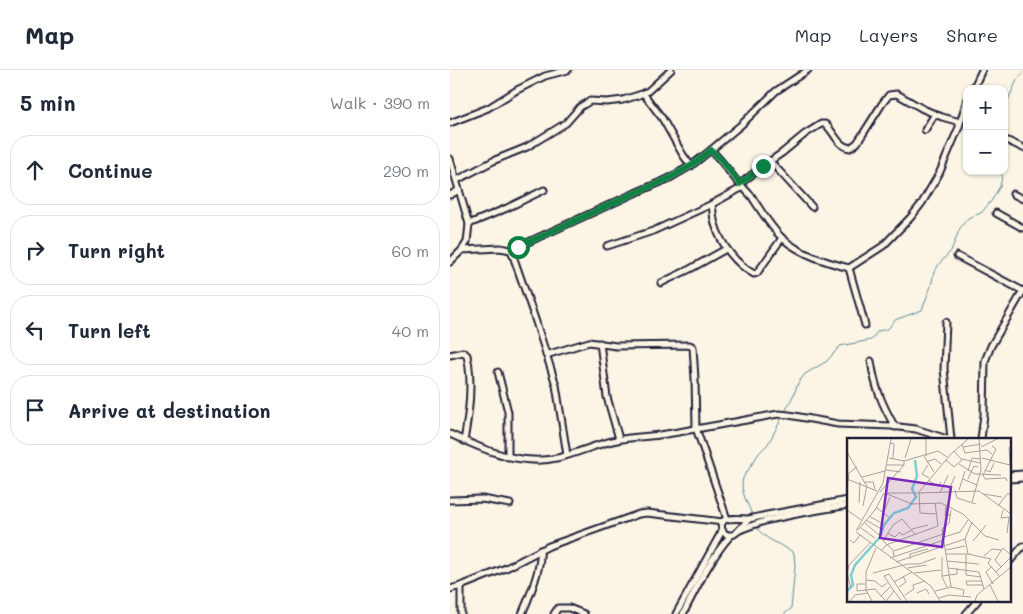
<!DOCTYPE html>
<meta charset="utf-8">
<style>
:root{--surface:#fff;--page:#f6f6f7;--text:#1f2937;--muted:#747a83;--line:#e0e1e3}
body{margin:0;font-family:Mali,sans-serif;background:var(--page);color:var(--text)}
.controls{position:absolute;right:15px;top:15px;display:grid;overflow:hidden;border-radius:10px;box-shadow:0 1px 4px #0004}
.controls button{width:45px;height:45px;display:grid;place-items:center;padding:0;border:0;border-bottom:1px solid var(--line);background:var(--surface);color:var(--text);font:25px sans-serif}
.stop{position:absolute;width:15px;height:15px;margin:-11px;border:4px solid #0b8043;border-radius:50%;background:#fff}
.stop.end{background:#0b8043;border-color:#fff;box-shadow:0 1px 5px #0008}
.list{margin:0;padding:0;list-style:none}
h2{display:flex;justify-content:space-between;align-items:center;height:65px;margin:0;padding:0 20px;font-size:21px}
h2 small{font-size:16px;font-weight:400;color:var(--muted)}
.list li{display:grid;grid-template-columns:32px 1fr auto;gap:15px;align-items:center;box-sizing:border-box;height:70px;margin:0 10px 10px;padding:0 10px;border:1px solid var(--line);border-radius:20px}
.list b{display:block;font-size:19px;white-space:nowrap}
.list em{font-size:16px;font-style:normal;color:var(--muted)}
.icon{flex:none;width:28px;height:28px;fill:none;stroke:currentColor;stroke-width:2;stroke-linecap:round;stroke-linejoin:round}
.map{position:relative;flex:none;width:573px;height:544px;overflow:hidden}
header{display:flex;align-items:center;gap:30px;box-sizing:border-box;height:70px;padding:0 25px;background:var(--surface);border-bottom:1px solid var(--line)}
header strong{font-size:24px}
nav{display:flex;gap:28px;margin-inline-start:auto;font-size:18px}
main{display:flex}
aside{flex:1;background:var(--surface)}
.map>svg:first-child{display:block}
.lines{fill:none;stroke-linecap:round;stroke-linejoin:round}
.stream{stroke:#598a97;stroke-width:1}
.minor-casing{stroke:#22223b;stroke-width:9}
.minor{stroke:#fcf5e5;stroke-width:5}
.route{stroke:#0b8043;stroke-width:6}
.inset-river{fill:none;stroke:#7ecfd5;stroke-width:2.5}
.inset-road{fill:none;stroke:#a5a1a1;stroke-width:1}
.view{fill:#7b2cbf;fill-opacity:0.15;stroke:#7b2cbf;stroke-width:2.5}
.inset-edge{fill:none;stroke:#22223b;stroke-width:2.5}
</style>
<header>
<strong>Map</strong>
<nav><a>Map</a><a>Layers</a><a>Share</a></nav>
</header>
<main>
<aside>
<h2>5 min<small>Walk · 390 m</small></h2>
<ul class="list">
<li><svg class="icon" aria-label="ahead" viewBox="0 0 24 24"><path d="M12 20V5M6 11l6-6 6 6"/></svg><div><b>Continue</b></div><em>290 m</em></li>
<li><svg class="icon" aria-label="right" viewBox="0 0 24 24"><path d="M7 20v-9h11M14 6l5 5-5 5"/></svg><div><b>Turn right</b></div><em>60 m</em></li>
<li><svg class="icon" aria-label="left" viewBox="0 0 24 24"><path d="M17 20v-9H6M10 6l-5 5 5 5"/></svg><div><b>Turn left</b></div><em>40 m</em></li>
<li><svg class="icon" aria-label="arrive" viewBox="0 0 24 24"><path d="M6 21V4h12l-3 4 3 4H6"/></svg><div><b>Arrive at destination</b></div></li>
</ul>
</aside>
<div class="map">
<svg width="573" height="544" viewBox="0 0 573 544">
<rect width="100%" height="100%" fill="#fcf5e5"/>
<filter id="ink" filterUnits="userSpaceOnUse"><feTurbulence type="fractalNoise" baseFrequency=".02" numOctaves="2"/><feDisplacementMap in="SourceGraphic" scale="10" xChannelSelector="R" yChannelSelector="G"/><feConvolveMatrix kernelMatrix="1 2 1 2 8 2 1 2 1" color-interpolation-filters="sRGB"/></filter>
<g filter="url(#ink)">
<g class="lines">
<!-- stream -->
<g class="stream">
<polyline points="554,39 567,10 573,3"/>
<polyline points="335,342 344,324 348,313 355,304 377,291 390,276 421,270 428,261 438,259 445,250 472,240 481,216 484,202 490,193 501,181 510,158 518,148 531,143 542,130 550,116 552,107 551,101"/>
<path d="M303 447C299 435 289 421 293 408L309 383 318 374 333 346"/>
<path d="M306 456C313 470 332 474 344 483L345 496 341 539 334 544"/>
</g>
<!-- minor casing -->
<g class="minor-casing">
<g id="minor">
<polyline points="523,19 532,0"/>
<polyline points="193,23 212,48 233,85 241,96"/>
<polyline points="0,53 38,38 67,20 95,6 118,0"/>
<polyline points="475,60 485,44"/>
<polyline points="556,70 573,78"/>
<path d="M261 80C271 90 278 100 286 110 291 116 297 121 302 127 311 141 320 156 332 168 350 184 376 192 399 198L433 176 461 147 472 133 489 104 509 57 517 29"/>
<polyline points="0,89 19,154 17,172 12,180 0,192"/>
<polyline points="320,91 362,137"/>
<polyline points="7,110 45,90 77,77 116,53 130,37 140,31 157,32 173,30 189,25 198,21 221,0"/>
<path d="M290 114 313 96 332 83 355 64 371 54H375C384 61 387 76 400 78L407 73 413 64 432 34 439 25 447 24 473 39 492 47 510 52"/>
<polyline points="563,124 573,129"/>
<polyline points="0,125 9,120"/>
<path d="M262 134C263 141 263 148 265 154 271 175 286 194 304 204L307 203 332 168"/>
<polyline points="546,143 573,158"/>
<polyline points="19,154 57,138 94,120"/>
<polyline points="157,176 203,161 262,134 293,117"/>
<polyline points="12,180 50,178 61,180"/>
<polyline points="507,186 573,221"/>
<polyline points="399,198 415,255"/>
<polyline points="211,213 240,199 276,179"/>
<polyline points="496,252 494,299 501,369"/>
<polyline points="150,273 157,327 169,369"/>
<path d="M0 285 13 282 17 285C23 313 19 343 14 371"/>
<polyline points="96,285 139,272 166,276 240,275 243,277 245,309 246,358 277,449"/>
<path d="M421 291C425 318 432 334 445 357"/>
<polyline points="48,302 58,342 58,387"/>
<path d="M0 364C26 376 54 389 83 390 113 392 139 375 167 370 181 367 195 367 209 365 249 359 289 351 329 344L339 345 388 354 441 356 466 359 497 369"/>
<polyline points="531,369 534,345 535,291 541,276 573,221"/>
<polyline points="117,385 106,315 85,249 61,180 185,123 218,109 242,95 261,80 292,54 326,21 358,0"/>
<polyline points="559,405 573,404"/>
<polyline points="559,409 573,408"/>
<polyline points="0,430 32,429 60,434"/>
<polyline points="299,449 317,445 398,430"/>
<path d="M287 462 299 449C293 449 277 447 273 451 269 457 273 465 280 465 284 466 286 462 290 460 297 457 306 454 315 451 342 444 370 440 398 435"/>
<polyline points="559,492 573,476"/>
<polyline points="0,519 11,516 56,498 99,476 189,444 197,443 273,452"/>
<polyline points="11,544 11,516"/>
<path d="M72 544C79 528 92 496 90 480"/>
<polyline points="104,544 108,538 119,538 134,544"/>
<polyline points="226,544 272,461"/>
<path d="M233 544C247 517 260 489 280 466"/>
<polyline points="516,544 528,530"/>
</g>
</g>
<!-- minor -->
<use href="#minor" class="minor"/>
</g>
</g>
<g class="lines" filter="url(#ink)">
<!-- route -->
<polyline class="route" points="68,177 185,123 218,109 242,95 261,80 273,92 290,114 313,96"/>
</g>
<!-- overview -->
<g transform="translate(397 368)">
<rect width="164" height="164" fill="#fcf5e5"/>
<path class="inset-river" d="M0 153 6 147 4 137 8 127 33 99 37 87 47 75 61 70 69 59 65 51 70 38 68 22"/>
<path class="inset-road" d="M43 5 47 6 46 21M115 6 118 15 140 12 145 16M116 9 134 6M134 9 150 1M0 14 19 47M77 18 87 34M79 18V1M42 20 57 23V27M58 20 64 1M135 20 163 27 162 9M115 21 133 25M99 22 107 29 115 22 107 13M57 23 91 13 100 19M79 24 88 21 94 26M112 26 128 36 154 37M81 27 75 36 82 40M39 32 54 34M138 32 143 34 147 25M121 33 125 20 134 21M136 37 149 11 145 8M136 37 138 41 159 40 160 43M15 39 38 33M0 41 30 53M116 41 130 47M121 41 127 28 131 29M81 42 91 48 94 44M18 44H26L28 51M0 51 2 35 10 29M102 52 108 38M108 52 110 60 129 66M112 52 118 33M33 54 57 27H40M72 54 104 16 121 1M39 55H73M72 55 132 53 164 76M72 55 73 75 89 76M93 55 101 37M40 56 65 66 94 65 116 76 138 98 152 102M136 56 155 59M125 64 134 32 132 1M12 65 13 44M16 68 20 47M99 68 98 77H104M151 68 160 56H163M30 70 43 80M0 72 14 82M156 72 154 80 162 79 160 95M36 76 43 59M22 78 36 86M19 82 36 92M18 85 32 97M14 90 28 100M65 91 81 87M11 92 28 72 37 55M9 93 36 45 44 1M9 94 84 148 93 163M40 95 48 99 53 94 55 97 65 92M97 99 113 94 121 82M3 102 7 105 13 97M126 103 139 87M99 112 118 108M34 113 39 107 91 88 88 65M47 113 96 96M99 116H121L118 101 125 84M119 116V137L134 139M121 116 144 121 141 125 153 139M47 118 46 112 36 103 46 87 55 81 68 96M137 118 145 111 154 112M95 119V139L100 149M43 120 97 102M63 121V116L81 111M100 123 132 126M49 124 118 101M144 129 139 134 146 146M154 129 148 122 156 110 164 117M60 130 80 127M101 130 132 134 137 151M149 134 164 119M0 135 2 127 23 105M0 135 4 150M26 135 61 126H72L89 120M67 135 94 132M37 138 42 136 60 163M37 138 47 153M95 138 110 136V130M19 142 28 143 35 149 40 145M119 143 120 147H136M119 143H135M47 144 65 134M18 146H10V153L28 151 34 158M143 147 151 163M52 149 59 144 56 138M104 149 95 91 102 85 104 72M88 153 104 149 117 152 116 157M70 155 79 151 82 156M58 157 67 151 66 147 78 143M92 160 102 157 124 159M38 162 34 158 43 149M3 163 8 157 21 155M25 163 19 152V134L29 110M39 163 47 153 54 162M128 163 130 157 164 129"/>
<path class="view" d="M41 40 104 49 95 109 33 100Z"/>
<rect width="164" height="164" class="inset-edge"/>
</g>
</svg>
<div class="controls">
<button>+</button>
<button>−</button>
</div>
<div class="stop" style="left:68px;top:177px"></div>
<div class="stop end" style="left:313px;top:96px"></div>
</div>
</main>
